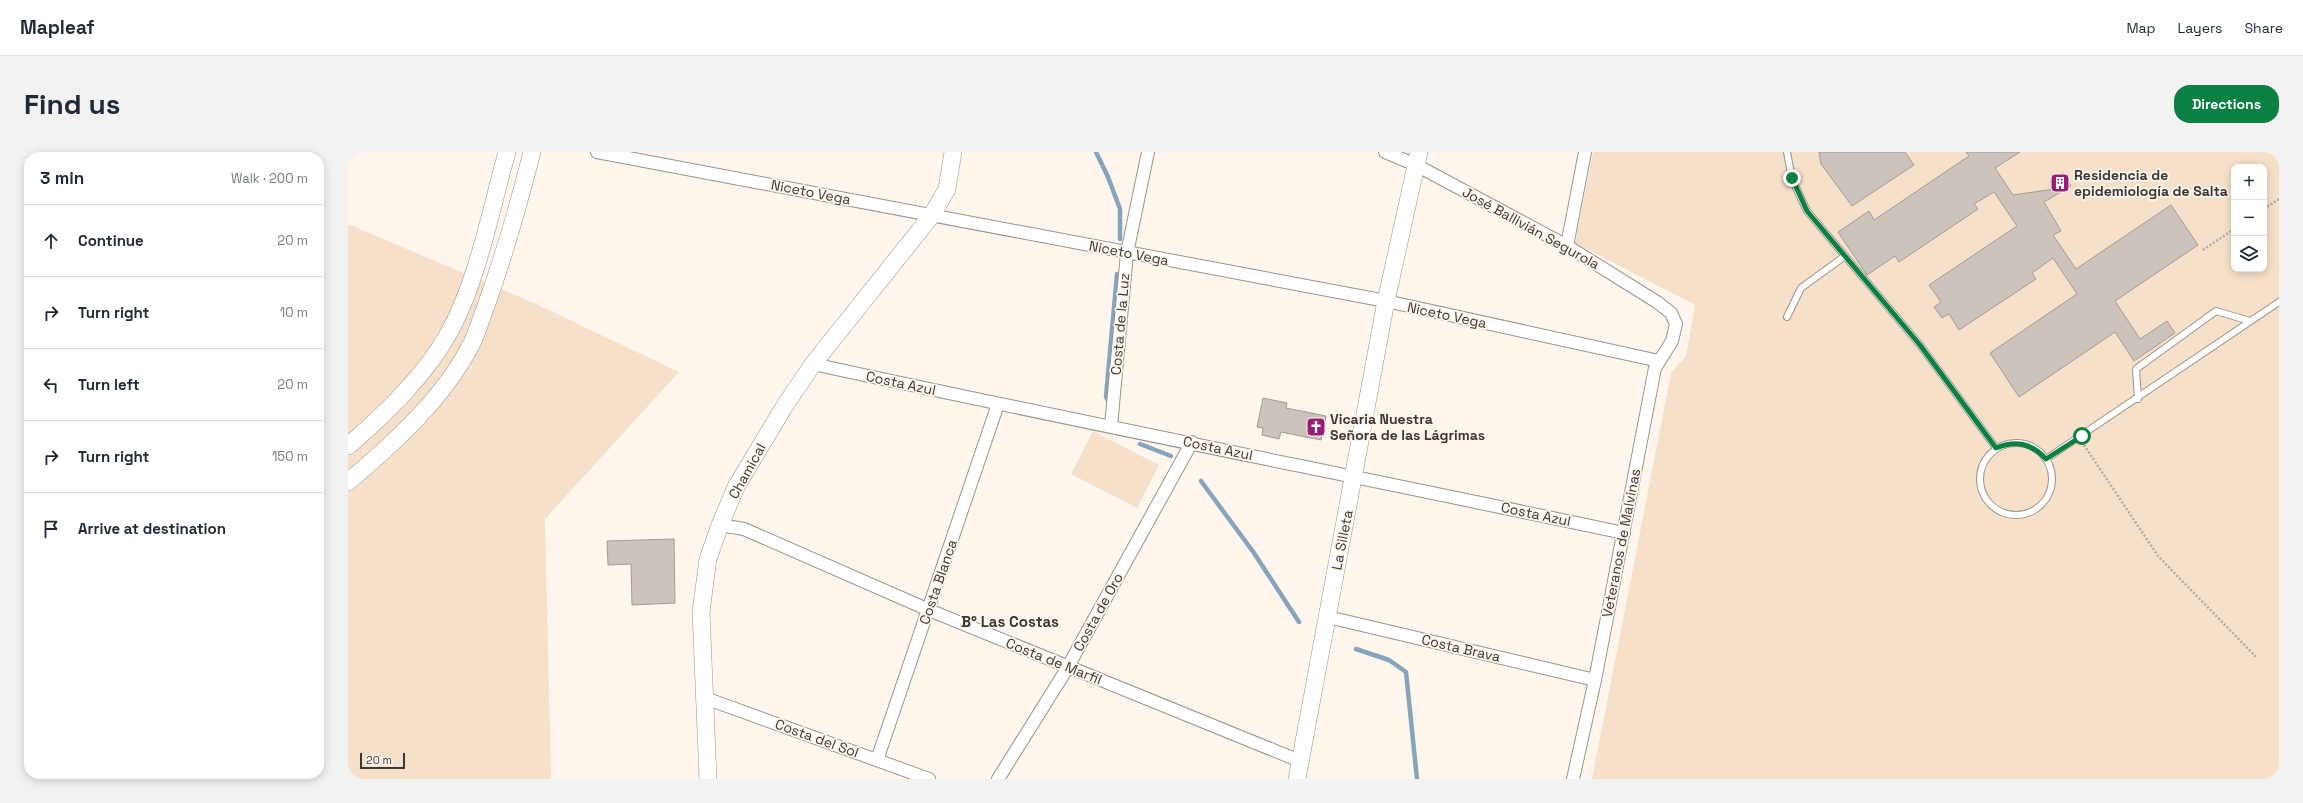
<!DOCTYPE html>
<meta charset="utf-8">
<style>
:root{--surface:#fff;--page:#f2f2f3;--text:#1f2937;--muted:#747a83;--line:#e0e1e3;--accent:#0b8043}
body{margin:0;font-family:"Space Grotesk",sans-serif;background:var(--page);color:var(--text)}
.controls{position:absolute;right:12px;top:12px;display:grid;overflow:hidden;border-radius:8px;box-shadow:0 2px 10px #0003}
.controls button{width:36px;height:36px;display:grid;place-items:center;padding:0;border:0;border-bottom:1px solid var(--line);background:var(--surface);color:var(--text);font:20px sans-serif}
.scale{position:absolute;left:12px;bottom:10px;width:45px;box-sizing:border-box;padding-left:4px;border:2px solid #3a3734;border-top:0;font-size:11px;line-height:14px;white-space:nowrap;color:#3a3734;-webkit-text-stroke:3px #fef6ed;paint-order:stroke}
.stop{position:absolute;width:12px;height:12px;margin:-9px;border:3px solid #0b8043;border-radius:50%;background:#fff}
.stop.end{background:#0b8043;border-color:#fff;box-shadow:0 1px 4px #0008}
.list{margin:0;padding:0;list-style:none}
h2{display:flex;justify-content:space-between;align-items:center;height:52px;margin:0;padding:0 16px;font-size:17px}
h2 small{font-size:13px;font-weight:400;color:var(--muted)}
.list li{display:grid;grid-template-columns:26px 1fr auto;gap:12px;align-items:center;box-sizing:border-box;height:72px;padding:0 16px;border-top:1px solid var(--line)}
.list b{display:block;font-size:15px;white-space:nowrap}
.list em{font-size:13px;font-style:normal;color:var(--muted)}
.icon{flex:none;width:22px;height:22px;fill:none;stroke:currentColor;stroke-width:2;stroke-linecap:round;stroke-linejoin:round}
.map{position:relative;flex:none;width:1931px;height:627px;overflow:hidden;border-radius:16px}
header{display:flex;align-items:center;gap:24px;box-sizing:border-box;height:56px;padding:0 20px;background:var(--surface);border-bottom:1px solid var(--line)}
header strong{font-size:19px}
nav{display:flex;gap:22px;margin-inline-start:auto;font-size:14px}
.intro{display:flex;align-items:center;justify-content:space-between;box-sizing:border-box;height:96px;padding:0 24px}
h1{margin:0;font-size:28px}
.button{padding:10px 18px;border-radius:16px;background:var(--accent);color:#fff;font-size:14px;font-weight:700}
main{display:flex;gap:24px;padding:0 24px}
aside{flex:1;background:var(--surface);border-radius:16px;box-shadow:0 2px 10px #0003}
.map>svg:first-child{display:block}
.green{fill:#f6e0c9;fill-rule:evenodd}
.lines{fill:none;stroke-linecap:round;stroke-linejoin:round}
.stream{stroke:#86a4bb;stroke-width:4.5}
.building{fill:#ccc4bc;stroke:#a29b93}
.lane-casing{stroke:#9b948c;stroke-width:8}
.street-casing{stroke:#9b948c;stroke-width:14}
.secondary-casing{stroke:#9b948c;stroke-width:18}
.path{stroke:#b0aaa4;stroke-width:2.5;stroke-dasharray:2 2;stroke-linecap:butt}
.lane{stroke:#fff;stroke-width:6}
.street{stroke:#fff;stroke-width:12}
.secondary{stroke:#fff;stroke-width:17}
.route{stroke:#0b8043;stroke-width:5}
.labels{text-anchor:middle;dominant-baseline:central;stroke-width:3.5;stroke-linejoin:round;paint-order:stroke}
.poi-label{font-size:14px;font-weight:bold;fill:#3a3734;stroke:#fef6ed;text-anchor:start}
.street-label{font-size:14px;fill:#3a3734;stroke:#fef6ed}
.neighbourhood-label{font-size:15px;font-weight:bold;fill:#3a3734;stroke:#fef6ed}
</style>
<header>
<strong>Mapleaf</strong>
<nav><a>Map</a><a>Layers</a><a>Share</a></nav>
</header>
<div class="intro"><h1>Find us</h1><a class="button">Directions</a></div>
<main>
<aside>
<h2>3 min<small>Walk · 200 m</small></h2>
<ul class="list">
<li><svg class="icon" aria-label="ahead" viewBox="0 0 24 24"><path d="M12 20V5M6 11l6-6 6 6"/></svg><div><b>Continue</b></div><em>20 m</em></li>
<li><svg class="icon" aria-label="right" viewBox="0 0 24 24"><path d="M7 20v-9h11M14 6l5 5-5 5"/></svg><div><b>Turn right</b></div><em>10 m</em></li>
<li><svg class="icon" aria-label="left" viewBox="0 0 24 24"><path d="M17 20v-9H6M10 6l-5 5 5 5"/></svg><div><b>Turn left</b></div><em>20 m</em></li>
<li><svg class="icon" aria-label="right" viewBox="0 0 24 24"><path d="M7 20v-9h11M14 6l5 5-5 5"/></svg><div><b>Turn right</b></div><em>150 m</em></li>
<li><svg class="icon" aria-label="arrive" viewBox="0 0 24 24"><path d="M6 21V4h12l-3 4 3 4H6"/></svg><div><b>Arrive at destination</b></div></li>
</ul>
</aside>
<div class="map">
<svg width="1931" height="627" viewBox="0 0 1931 627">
<rect width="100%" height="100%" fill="#fef6ed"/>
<!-- green -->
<g class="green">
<path d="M1245 0H1931V627H1244L1323 221 1338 204 1347 153 1227 91ZM1886 15H1916V117H1886Z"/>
<polygon points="0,72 186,151 331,220 197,367 203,627 0,627"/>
<polygon points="745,279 811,313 789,356 723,322"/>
</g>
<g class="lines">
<!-- stream -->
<g class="stream">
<polyline points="748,0 760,25 772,57 772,87"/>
<polyline points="762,251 758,245 769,122"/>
<polyline points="792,292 823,304"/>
<polyline points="853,329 906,401 951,470"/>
<polyline points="1008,497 1041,508 1058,520 1069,627"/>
</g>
</g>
<!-- building -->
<g class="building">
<polygon points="1471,0 1557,0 1566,13 1504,54 1473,12"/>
<polygon points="1618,0 1672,0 1647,16 1665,43 1707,37 1702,29 1715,21 1723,34 1696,50 1713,79 1705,83 1728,117 1823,53 1850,93 1767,149 1792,187 1819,169 1827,181 1786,209 1767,180 1671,245 1642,201 1729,142 1705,106 1684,121 1688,127 1611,178 1601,162 1594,166 1586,155 1593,150 1581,133 1669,74 1646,40 1626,52 1630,57 1551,110 1547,104 1519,123 1490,80 1521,59 1526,68 1621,4"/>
<polygon points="915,246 939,251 938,256 978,264 973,288 933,280 931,287 914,283 915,276 909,275"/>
<polygon points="326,387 327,451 284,453 283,412 260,413 259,389"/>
</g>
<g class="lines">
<!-- lane casing -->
<g class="lane-casing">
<g id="lane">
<polyline points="1439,0 1444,27 1459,59 1572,193 1648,296"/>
<polyline points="1439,165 1453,136 1497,104"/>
<polyline points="1790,247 1788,217 1868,159 1902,169"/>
<circle cx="1668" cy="327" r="36"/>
<polyline points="1698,307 1931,150"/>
</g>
</g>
<!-- street casing -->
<g class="street-casing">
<g id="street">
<polyline points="249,0 1038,149 1311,209"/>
<polyline points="1037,0 1068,13 1219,94 1309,150 1323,161 1328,172 1324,189 1307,216 1247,528 1225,627"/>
<polyline points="1219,94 1237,0"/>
<path d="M465 212C735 271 1006 324 1276 381"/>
<polyline points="763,274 779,101 800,0"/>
<polyline points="372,373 396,377 581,458 952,609"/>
<polyline points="980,465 1247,528"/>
<polyline points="357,546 581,627"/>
<polyline points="529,608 650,252"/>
<polyline points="650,627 717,520 844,290"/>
</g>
</g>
<!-- secondary casing -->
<g class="secondary-casing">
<g id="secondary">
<path d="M0 294C38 261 78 223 102 179 130 127 143 57 159 0"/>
<path d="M0 330C47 290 96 246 124 191 130 178 134 164 139 151 157 101 171 51 184 0"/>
<polyline points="360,627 353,460 360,407 372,373 388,335 436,255 465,212 584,63 599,37 605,0"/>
<polyline points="949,627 1038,149 1071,0"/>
</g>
</g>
<!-- path -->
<g class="path">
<polyline points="1916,57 1931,47"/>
<polyline points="1855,98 1886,77"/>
<polyline points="1736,293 1810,404 1909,506"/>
</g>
<!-- lane -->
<use href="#lane" class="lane"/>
<!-- street -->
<use href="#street" class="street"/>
<!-- secondary -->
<use href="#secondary" class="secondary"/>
</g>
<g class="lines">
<!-- route -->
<path class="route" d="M1444 26 1459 59 1572 193 1648 296C1668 288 1683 291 1698 307L1734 284"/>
</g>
<!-- icons -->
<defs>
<g id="building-square" transform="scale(1)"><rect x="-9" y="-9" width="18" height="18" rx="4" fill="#981d77" stroke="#fef6ed"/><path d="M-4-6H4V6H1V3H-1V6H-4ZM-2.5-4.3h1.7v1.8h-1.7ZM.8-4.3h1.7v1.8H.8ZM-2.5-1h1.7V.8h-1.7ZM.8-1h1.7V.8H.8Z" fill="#fff"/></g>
<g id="church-square" transform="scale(1)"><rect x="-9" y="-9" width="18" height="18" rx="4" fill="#981d77" stroke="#fef6ed"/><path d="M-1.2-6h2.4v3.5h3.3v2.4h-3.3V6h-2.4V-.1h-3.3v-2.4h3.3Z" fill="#fff"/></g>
</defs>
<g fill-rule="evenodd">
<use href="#building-square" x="1712" y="31"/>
<use href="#church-square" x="968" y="275"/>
</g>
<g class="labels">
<!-- poi labels -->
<g class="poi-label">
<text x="1726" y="23">Residencia de<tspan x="1726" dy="16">epidemiología de Salta</tspan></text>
<text x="982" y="267">Vicaria Nuestra<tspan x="982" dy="16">Señora de las Lágrimas</tspan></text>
</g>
<!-- street labels -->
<g class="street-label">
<text transform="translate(463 40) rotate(11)">Niceto Vega</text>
<text transform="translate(1183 76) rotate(29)">José Ballivián Segurola</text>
<text transform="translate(781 101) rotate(11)">Niceto Vega</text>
<text transform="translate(1099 163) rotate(12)">Niceto Vega</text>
<text transform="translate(772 172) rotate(-85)">Costa de la Luz</text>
<text transform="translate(553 231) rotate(12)">Costa Azul</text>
<text transform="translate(870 296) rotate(12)">Costa Azul</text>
<text transform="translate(399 319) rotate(-61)">Chamical</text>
<text transform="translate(1188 362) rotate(12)">Costa Azul</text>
<text transform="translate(994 388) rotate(-79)">La Silleta</text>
<text transform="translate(1273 391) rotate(-79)">Veteranos de Malvinas</text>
<text transform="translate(590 430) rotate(-71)">Costa Blanca</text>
<text transform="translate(750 460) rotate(-61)">Costa de Oro</text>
<text transform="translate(1113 496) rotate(13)">Costa Brava</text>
<text transform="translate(706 509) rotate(22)">Costa de Marfil</text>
<text transform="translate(469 586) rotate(20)">Costa del Sol</text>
</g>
<!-- neighbourhood labels -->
<g class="neighbourhood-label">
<text x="662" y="469">B° Las Costas</text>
</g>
</g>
</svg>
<div class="controls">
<button>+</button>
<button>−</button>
<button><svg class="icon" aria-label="layers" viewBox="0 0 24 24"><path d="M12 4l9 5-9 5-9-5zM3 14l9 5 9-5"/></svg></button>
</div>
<div class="scale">20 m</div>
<div class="stop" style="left:1734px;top:284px"></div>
<div class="stop end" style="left:1444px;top:26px"></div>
</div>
</main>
